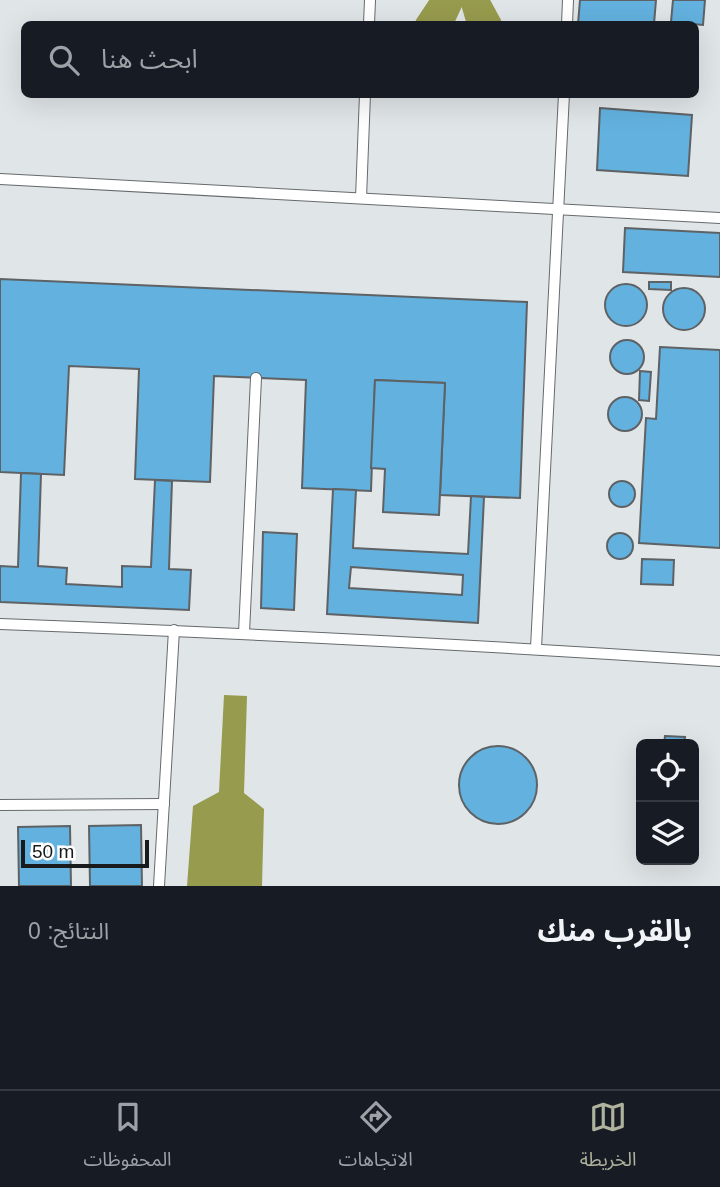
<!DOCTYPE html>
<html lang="ar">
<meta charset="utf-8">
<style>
:root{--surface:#171b24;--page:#242831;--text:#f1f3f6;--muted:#9ea1a6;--line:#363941;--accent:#afb29c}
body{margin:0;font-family:Arial,"Noto Sans Arabic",sans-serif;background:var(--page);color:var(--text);direction:rtl}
.controls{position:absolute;right:21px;bottom:21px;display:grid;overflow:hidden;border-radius:10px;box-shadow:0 7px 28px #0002}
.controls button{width:63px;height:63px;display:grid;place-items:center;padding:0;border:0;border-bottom:2px solid var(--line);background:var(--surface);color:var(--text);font:35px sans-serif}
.scale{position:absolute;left:21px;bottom:18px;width:128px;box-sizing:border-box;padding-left:7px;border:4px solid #181a1b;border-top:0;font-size:19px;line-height:24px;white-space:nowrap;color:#181a1b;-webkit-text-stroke:5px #fff;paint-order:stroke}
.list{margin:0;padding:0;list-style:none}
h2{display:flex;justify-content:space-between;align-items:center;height:91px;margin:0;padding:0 28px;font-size:30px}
h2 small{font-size:23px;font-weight:400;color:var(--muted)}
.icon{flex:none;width:38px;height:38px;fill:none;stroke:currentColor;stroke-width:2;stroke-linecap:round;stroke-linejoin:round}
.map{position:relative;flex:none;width:720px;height:886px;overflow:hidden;direction:ltr}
.search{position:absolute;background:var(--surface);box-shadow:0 7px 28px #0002;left:21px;right:21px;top:21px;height:77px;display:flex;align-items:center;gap:18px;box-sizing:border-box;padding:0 24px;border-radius:10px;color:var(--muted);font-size:26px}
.sheet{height:203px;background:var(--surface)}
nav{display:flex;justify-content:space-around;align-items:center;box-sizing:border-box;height:98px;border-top:2px solid var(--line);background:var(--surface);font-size:19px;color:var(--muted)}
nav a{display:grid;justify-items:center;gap:4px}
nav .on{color:var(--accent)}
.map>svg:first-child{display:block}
.water{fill:#979b4d}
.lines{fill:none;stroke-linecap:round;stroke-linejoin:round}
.canal{stroke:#979b4d;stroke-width:18}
.building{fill:#63b1df;stroke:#5e6265;stroke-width:2;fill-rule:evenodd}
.service-casing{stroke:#666a6d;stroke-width:12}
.service{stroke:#fff;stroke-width:10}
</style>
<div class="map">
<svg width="720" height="886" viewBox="0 0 720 886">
<rect width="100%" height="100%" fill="#e0e5e8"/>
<!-- water -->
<polygon class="water" points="224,695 247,696 244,793 264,809 262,886 187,886 193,806 219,792"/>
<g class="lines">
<!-- canal -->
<g class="canal">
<polyline points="469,0 476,24"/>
<polyline points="481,2 493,24"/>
<polyline points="424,24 440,0"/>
<polyline points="444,24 455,0"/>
</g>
</g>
<!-- building -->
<g class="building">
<polygon points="580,0 656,0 654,24 578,24"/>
<polygon points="673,0 705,0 703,25 671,22"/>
<polygon points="600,108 692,115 688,176 597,170"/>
<polygon points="625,228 720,233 720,277 623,272"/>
<polygon points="0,279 527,302 520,498 440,495 445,383 375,380 371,491 302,488 306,380 214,376 210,482 135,479 139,369 69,366 64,475 0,472"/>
<polygon points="649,282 671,282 671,290 649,289"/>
<circle cx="626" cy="305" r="21"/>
<circle cx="684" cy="309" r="21"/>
<circle cx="627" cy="357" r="17"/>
<polygon points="660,347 720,350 720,548 639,543 646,418 656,419"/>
<polygon points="640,371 651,372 649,401 639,400"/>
<polygon points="375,380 445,383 439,515 383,512 385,469 371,468"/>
<circle cx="625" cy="414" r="17"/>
<polygon points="21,473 41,474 38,566 67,568 66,584 122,587 122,566 151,567 155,480 172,481 169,569 191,570 189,610 0,602 0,566 18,567"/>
<circle cx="622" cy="494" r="13"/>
<path d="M333 489 356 490 353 548 468 554 471 496 484 497 478 623 327 614ZM351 567 463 575 462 595 349 588Z"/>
<polygon points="263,532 297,534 294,610 261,608"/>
<circle cx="620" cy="546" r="13"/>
<polygon points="642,559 674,560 673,585 641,584"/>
<polygon points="665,736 685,737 684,744 664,744"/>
<circle cx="498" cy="785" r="39"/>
<polygon points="141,825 142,886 90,886 89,826"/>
<polygon points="70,826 71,886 19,886 18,827"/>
</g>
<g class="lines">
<!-- service casing -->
<g class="service-casing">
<g id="service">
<polyline points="369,24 370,0"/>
<polyline points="567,24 568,0"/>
<polyline points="0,179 720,218"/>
<polyline points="361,198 365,94"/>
<path d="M0 624C240 633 480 645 720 661"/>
<polyline points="244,633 256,378"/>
<polyline points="536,648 564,94"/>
<polyline points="0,805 164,804"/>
<polyline points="159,886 174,630"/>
</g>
</g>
<!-- service -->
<use href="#service" class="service"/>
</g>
</svg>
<div class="controls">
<button><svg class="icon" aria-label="locate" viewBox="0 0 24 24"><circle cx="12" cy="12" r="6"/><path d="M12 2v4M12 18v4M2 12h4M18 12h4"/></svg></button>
<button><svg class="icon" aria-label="layers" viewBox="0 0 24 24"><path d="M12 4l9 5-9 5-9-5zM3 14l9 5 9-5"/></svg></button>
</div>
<div class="scale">50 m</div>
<div class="search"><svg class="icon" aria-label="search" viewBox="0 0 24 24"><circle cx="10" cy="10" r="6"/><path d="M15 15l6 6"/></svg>ابحث هنا</div>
</div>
<section class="sheet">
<h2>بالقرب منك<small>النتائج: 0</small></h2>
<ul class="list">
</ul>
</section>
<nav>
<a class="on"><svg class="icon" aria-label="map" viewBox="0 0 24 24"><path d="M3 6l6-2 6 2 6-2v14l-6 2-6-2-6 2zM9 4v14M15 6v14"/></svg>الخريطة</a>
<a><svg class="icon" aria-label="directions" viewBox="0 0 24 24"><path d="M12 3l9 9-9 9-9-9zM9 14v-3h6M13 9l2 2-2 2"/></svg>الاتجاهات</a>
<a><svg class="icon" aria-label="saved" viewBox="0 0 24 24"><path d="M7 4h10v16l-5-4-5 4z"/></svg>المحفوظات</a>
</nav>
